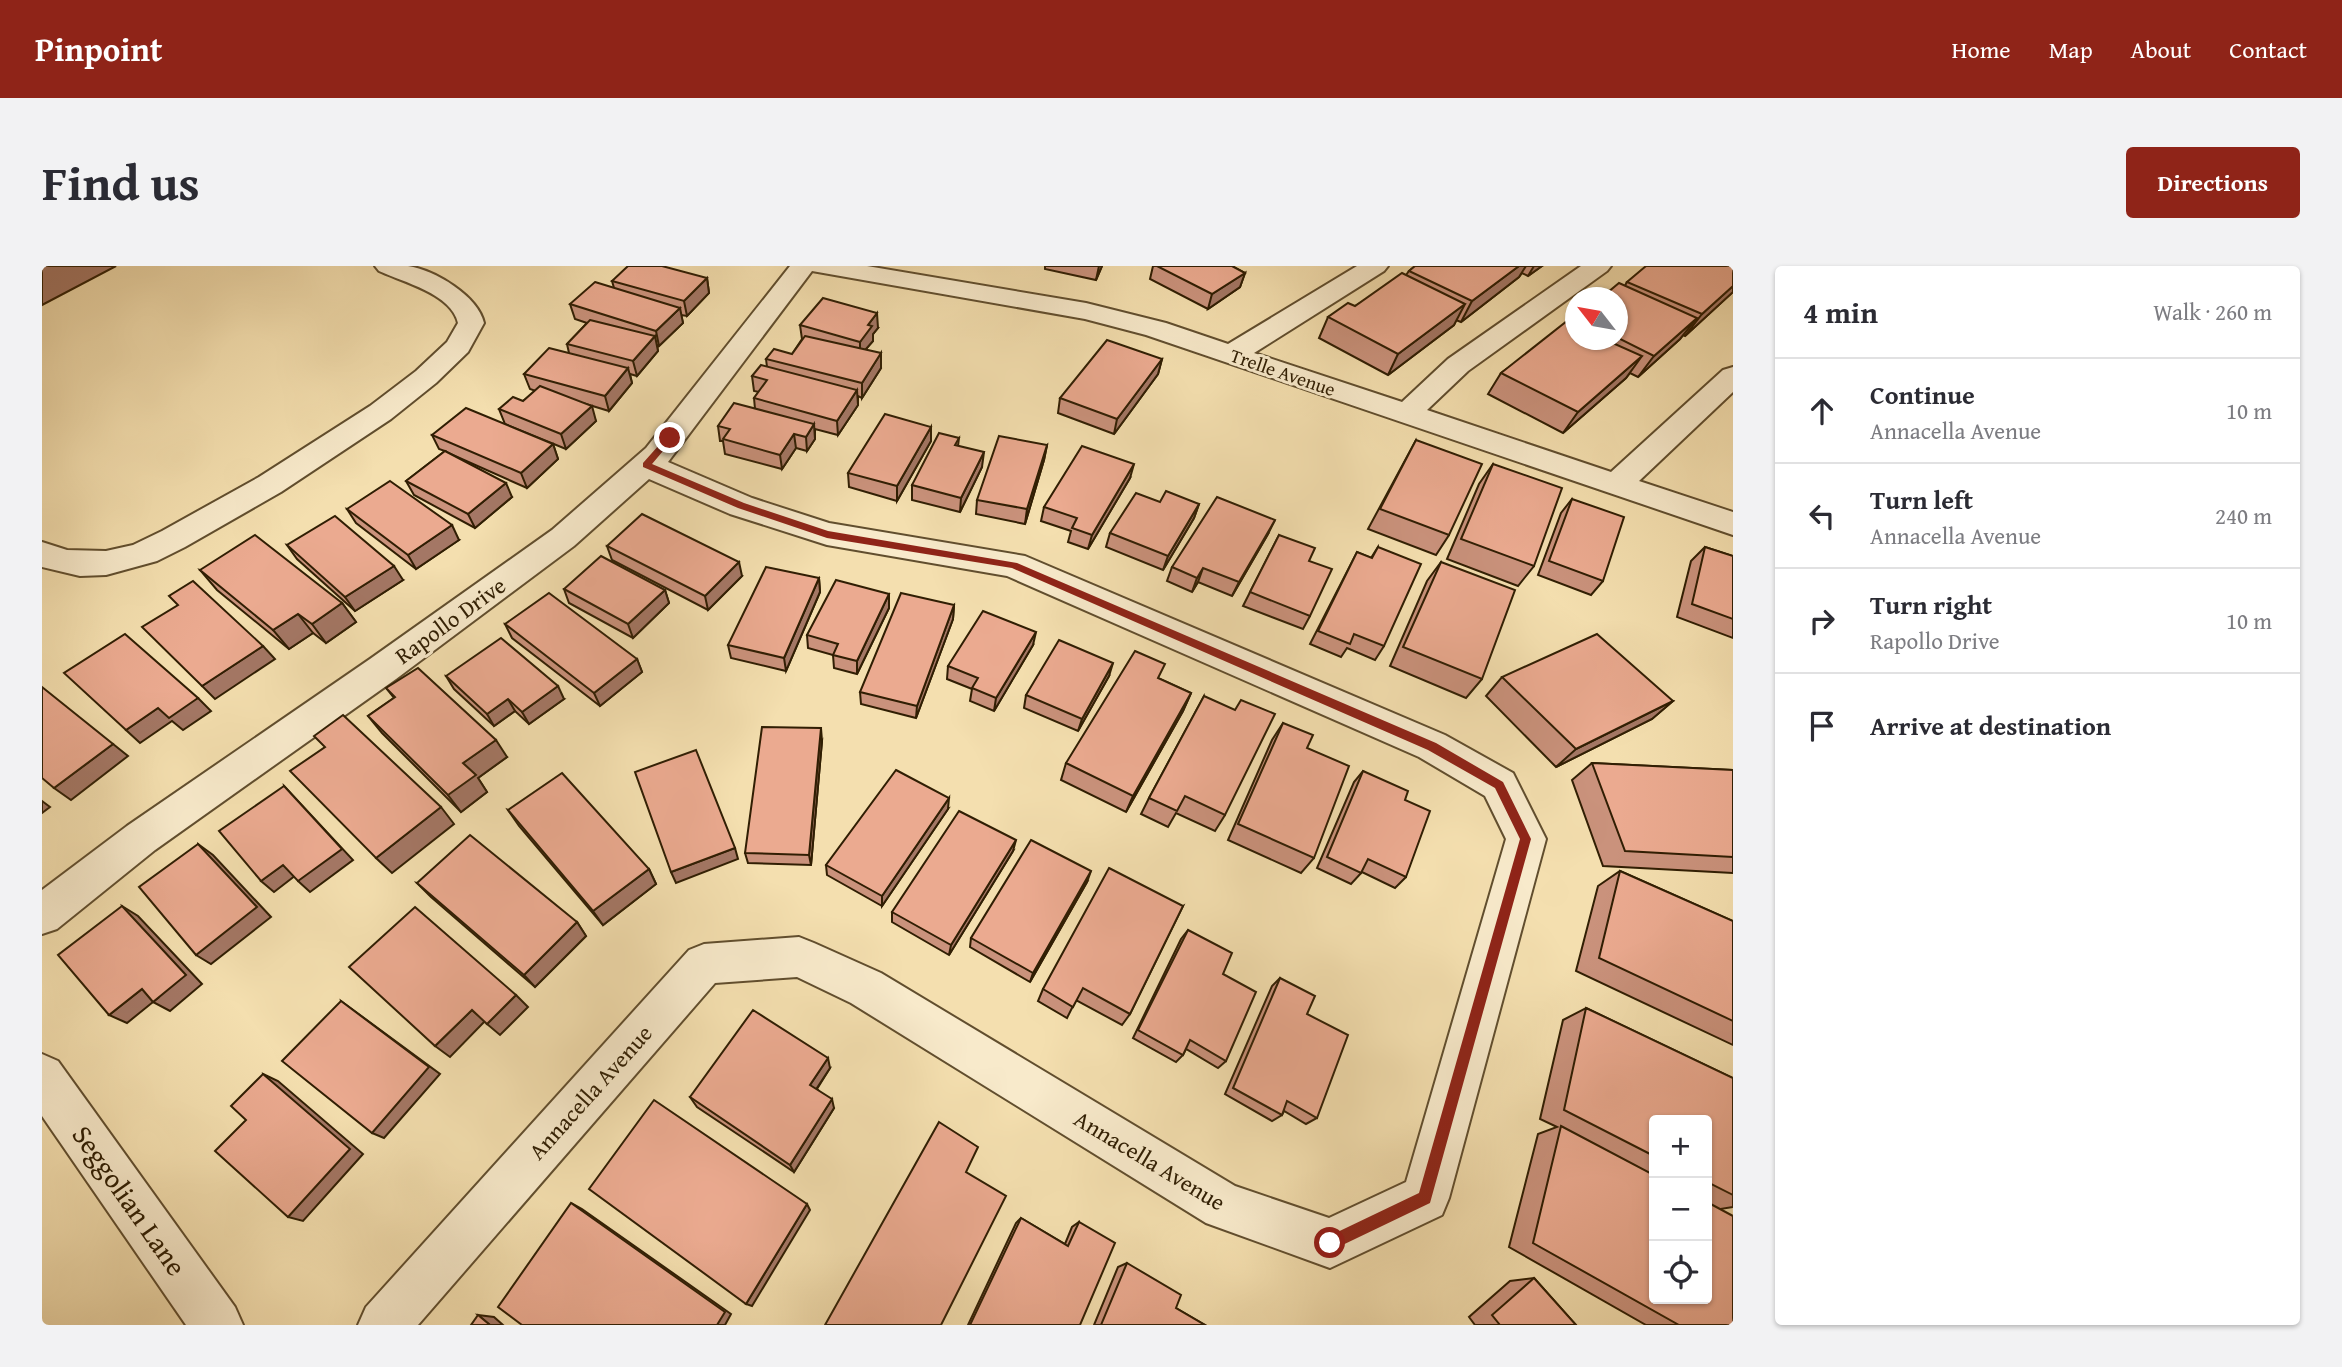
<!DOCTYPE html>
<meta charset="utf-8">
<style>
:root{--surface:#fff;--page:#f2f2f3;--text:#2b2b33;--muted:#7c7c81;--line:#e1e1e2;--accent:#8f2418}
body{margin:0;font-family:"Gentium Book Plus",serif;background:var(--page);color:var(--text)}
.controls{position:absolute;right:21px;bottom:21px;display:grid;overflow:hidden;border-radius:7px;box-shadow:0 2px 5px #0004}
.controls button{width:63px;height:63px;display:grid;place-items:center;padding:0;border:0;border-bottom:2px solid var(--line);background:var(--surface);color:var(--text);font:35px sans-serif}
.compass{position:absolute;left:1523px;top:21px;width:63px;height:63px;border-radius:50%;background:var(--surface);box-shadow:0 2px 5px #0004;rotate:301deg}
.stop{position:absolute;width:21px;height:21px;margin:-16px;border:5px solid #8f2418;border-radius:50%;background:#fff}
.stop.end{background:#8f2418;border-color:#fff;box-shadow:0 2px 7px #0008}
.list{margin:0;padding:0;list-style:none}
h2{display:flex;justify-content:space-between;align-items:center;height:91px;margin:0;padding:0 28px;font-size:30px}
h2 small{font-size:23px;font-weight:400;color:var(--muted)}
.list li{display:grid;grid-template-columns:46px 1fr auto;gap:21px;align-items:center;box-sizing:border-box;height:105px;padding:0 28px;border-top:2px solid var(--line)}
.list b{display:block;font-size:26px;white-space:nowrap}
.list p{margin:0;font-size:23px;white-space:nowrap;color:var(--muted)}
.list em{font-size:23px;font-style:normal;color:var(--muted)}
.icon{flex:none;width:38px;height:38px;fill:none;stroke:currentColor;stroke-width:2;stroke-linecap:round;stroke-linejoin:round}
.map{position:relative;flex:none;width:1691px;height:1059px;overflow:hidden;border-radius:7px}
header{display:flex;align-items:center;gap:42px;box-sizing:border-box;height:98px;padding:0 35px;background:var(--accent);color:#fff}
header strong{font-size:33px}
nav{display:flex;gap:38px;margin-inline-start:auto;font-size:24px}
.intro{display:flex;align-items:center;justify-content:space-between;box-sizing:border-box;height:168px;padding:0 42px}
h1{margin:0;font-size:49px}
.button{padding:18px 32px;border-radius:7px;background:var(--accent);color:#fff;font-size:24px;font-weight:700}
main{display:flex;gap:42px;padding:0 42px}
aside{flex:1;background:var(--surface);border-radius:7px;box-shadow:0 2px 5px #0004}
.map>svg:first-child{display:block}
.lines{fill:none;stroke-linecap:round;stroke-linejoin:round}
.minor-casing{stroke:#614e2e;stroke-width:4}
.minor{fill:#f8eacb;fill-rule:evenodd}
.wall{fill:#ca927c;stroke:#301e03;stroke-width:2;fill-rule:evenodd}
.shaded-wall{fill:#a47765;stroke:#301e03;stroke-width:2}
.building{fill:#ebaa90;stroke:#301e03;stroke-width:2}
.route{fill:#8f2418}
.labels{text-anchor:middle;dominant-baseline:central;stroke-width:6;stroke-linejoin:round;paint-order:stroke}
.far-street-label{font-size:19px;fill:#301e03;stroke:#f8eacb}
.street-label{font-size:23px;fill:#301e03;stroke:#f8eacb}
.near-street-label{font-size:28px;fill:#301e03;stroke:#f8eacb}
</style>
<header>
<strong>Pinpoint</strong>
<nav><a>Home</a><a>Map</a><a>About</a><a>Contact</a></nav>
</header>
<div class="intro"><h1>Find us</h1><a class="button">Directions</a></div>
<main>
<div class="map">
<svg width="1691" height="1059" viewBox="0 0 1691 1059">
<rect width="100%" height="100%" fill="#f4dfaf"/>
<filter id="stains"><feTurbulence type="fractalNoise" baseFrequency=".00286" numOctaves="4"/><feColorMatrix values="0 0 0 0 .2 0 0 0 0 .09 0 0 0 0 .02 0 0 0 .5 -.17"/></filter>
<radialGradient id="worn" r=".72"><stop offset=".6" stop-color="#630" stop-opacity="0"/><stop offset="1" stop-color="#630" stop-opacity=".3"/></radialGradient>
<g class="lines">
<!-- minor casing -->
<g class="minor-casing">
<g id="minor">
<path d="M333 0C344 0 356 0 366 0 393 4 436 30 442 57L426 86 394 117 349 153 239 226 143 281 115 295 64 309 38 310 0 301V276L25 284 64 285 91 279 120 265 217 211 328 140 374 105 405 76 416 57C410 28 361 16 337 5Z"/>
<polygon points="748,0 825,0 1044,37 1124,57 1186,78 1315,0 1346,0 1342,5 1212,87 1360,136 1406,93 1539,0 1569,0 1565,5 1426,105 1385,144 1569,206 1681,104 1691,101 1691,126 1597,215 1691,246 1691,269 1104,69 1043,53 770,5 626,196 710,232 787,257 983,290 1403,469 1471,507 1504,573 1407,932 1400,949 1288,1002 1164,957 809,737 755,711 673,717 376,1059 316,1059 324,1041 647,684 662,678 757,671 772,677 839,707 1193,920 1287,952 1364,916 1464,573 1443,530 1377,491 965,310 785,279 688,248 607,213 532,280 354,413 113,584 15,663 0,668 0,624 85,560 328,393 510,264 604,182"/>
<polygon points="0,788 16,795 193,1041 201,1059 144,1059 0,850"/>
</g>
</g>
<!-- minor -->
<use href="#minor" class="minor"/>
</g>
<!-- wall -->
<g class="wall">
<polygon points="1003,0 1060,0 1054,14 1003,3"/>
<polygon points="1111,0 1190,0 1203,7 1198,21 1166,43 1108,13"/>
<polygon points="1373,0 1500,0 1486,10 1480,7 1477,11 1419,56 1414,54 1412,59 1346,109 1277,72 1286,51 1313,40 1364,9 1367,5"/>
<polygon points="1691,0 1691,26 1643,70 1641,69 1638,73 1596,111 1588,107 1584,112 1521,167 1446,128 1459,107 1530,57 1534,52 1534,74 1576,74 1576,32 1585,16"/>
<polygon points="665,12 667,27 645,50 639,49 641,57 617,80 615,79 616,85 595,110 588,108 590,117 567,145 544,138 554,155 524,183 463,158 457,143 481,135 494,125 488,123 482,108 527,87 525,78 545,57 533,53 528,38 572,22 570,15"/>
<polygon points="758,59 836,62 831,68 831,75 823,84 839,102 820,132 816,130 816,139 796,169 773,163 773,173 765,185 754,182 740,203 683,188 681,175 678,175 676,160 713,143 712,132 717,126 712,125 710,110 725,101 724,93 750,88 760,73"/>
<polygon points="1120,93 1116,108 1072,168 1016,147 1018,132"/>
<polygon points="889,161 889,175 855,235 807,221 806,207"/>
<polygon points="390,169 511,178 516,193 485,222 404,186 470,231 433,262 372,229 364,215 403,185 397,183"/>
<polygon points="917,172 916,180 940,201 918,246 870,234 870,219"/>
<polygon points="1374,174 1407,269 1394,289 1326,263"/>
<polygon points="1005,179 1002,194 983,258 934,248 935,234"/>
<polygon points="1451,198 1492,300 1476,320 1405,293 1437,218"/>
<polygon points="1088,212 1046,283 1026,276 1029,265 999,255 1002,241"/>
<polygon points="1530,233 1561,315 1549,329 1496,309 1519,247"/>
<polygon points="1118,236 1157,238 1152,252 1121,304 1064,281 1068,267"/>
<polygon points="305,243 417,274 374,303 314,257"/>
<polygon points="1226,268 1190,330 1156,316 1150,326 1125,315 1130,301"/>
<polygon points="1237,269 1267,295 1268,350 1261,363 1201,340"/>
<polygon points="245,279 361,314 313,345 255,293"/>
<polygon points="565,280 700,310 666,344 570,294"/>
<polygon points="1336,281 1342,380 1333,394 1305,382 1299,391 1268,378 1315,286 1329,292"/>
<polygon points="1663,281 1691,290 1691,372 1635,351 1649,295"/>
<polygon points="1399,296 1440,413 1424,432 1348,400 1385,315"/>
<polygon points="158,304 300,337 314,356 284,377 271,367 247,383 175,324"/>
<polygon points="777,312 778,326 744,405 689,392 686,379"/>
<polygon points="522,323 623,324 627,337 591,372 527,337"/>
<polygon points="847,328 847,342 815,408 792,402 791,389 766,382 765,369"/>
<polygon points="912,339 911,353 874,452 819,438 818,426"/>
<polygon points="463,358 595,393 600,406 558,440 470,372"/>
<polygon points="991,379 952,445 928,435 930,423 905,413 906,400"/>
<polygon points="404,410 522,433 487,458 473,445 452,460 412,423"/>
<polygon points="1067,410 1036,465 982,442 984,429"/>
<polygon points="1460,411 1631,435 1610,453 1514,501 1444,430"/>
<polygon points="1118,413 1149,427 1141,445 1084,546 1019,514 1024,497"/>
<polygon points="344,422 465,491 436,512 445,526 419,546 340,467 326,450 352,432"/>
<polygon points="1162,430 1183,549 1173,565 1134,547 1126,561 1099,548 1107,532"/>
<polygon points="1241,457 1265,482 1272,592 1259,607 1186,574 1230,474"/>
<polygon points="780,475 769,599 706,597 703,587"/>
<polygon points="1550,497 1691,504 1691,607 1561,600 1530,514"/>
<polygon points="1321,505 1363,534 1364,611 1353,622 1320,606 1309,618 1275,602 1312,516"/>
<polygon points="906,543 840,640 785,609 784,599"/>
<polygon points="466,544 607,603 614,618 561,659 477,560"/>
<polygon points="971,585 907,689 850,656 850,646"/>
<polygon points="1578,605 1691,655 1691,779 1534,705 1556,620"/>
<polygon points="1045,616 988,716 928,681 929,672"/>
<polygon points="375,617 535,656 544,670 493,721 389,631"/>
<polygon points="1141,640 1088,748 1080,759 1034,734 1025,752 996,735 1001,723"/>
<polygon points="1146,664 1181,708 1184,795 1176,802 1144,783 1141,789 1134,796 1091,772 1139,673"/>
<polygon points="1238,712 1265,748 1275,852 1264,858 1242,845 1240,849 1230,855 1183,828 1230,720"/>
<path d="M1544 742 1691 812V941L1678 943 1691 1059H1604L1467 981 1496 868 1515 861 1498 853 1521 754ZM1612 854H1665V1033H1612Z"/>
<polygon points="788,802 775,823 792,842 752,906 655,841 648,831"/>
<polygon points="979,952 1023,978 1030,961 1037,956 1038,1059 926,1059 974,957"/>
<polygon points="1085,997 1134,1042 1163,1059 1052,1059 1076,1001"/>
<polygon points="1492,1012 1534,1059 1433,1059 1427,1051 1468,1015"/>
</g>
<!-- shaded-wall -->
<g class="shaded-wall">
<polygon points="3,0 74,0 0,39 0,2"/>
<polygon points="1057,0 1060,0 1054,14"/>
<polygon points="1477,0 1484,0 1477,11 1419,56 1430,35"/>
<polygon points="1492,0 1500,0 1486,10"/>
<polygon points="1203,7 1198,21 1166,43 1170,28"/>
<polygon points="665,12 667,27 645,50 642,35"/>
<polygon points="1691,20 1691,26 1643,70 1660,48"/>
<polygon points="1423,38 1412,59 1346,109 1356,88"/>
<polygon points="638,42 641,57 617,80 614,65"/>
<polygon points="835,47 836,62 831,68 831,75 818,90 818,76 826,59"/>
<polygon points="1655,52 1638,73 1596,111 1612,90"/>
<polygon points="613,70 616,85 595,110 591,95"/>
<polygon points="839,87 839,102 820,132 820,117"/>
<polygon points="1600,90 1584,112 1521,167 1536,146"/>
<polygon points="1120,93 1116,108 1072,168 1075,153"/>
<polygon points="586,102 590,117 567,145 563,130"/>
<polygon points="815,124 816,139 796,169 795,155"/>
<polygon points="550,140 554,155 524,183 519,168"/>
<polygon points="772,158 773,173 765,185 764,171"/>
<polygon points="889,161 889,175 855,235 855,220"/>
<polygon points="752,168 754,182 740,203 738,189"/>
<polygon points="511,178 516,193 485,222 479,207"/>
<polygon points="1005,179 1002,194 983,258 985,243"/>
<polygon points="942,186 940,201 918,246 919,232"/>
<polygon points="1092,198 1088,212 1046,283 1050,269"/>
<polygon points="464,217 470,231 433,262 426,248"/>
<polygon points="1157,238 1152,252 1121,304 1126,290"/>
<polygon points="1233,254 1226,268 1190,330 1197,316"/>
<polygon points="410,259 417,274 374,303 366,289"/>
<polygon points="697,296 700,310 666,344 663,330"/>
<polygon points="352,300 361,314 313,345 303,331"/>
<polygon points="1161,302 1156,316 1150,326 1155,312"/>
<polygon points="777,312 778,326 744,405 742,392"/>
<polygon points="623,324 627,337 591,372 586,358"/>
<polygon points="847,328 847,342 815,408 815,395"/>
<polygon points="300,337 314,356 284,377 270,358"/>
<polygon points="912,339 911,353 874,452 875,440"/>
<polygon points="256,348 271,367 247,383 231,364"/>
<polygon points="994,366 991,379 952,445 954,432"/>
<polygon points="221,380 233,393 173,433 160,420"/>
<polygon points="595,393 600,406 558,440 552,427"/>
<polygon points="1071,397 1067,410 1036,465 1040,453"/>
<polygon points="516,420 522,433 487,458 480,446"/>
<polygon points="1149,427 1141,445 1084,546 1091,530"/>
<polygon points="156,432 169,445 141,464 130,455 98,477 84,464 116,442"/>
<polygon points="466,433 473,445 452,460 445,448"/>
<polygon points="1631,435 1610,453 1514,501 1534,483"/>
<polygon points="779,462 780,475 769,599 767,589"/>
<polygon points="454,474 465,491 436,512 445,526 419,546 406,529 421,497"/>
<polygon points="71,478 86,490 29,534 12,522"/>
<polygon points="242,520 311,594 268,626 256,615"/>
<polygon points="907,532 906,543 840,640 840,630"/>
<polygon points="0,535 8,541 0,547"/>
<polygon points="399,541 412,558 350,607 334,592"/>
<polygon points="974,574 971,585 907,689 909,679"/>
<polygon points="156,578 171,589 229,651 169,698 154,689"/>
<polygon points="693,582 696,593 634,617 629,606"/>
<polygon points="241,599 254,609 232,626 219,615"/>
<polygon points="607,603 614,618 561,659 551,645"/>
<polygon points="1049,605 1045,616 988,716 991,707"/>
<polygon points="80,640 96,650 160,718 128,745 111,736"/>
<polygon points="535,656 544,670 493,721 482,709"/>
<polygon points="100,723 116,732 85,757 67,749"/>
<polygon points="474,729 486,741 458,769 445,758"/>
<polygon points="299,735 398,808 342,872 330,867"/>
<polygon points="430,744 443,755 408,791 393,780"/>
<polygon points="786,792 788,802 771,828 768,819"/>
<polygon points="221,808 236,815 321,888 261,955 246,951"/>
<polygon points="790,833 792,842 752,906 748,899"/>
<polygon points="529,937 540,943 689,1048 683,1059 675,1059"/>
<polygon points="765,938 768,944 710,1040 704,1038"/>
<polygon points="436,1049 452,1051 461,1059 448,1059"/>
</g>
<!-- building -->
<g class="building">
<polygon points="586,0 620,0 665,12 642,35 570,15"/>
<polygon points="1115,0 1190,0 1203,7 1170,28"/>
<polygon points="1373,0 1477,0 1430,35 1367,5"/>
<polygon points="1604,0 1691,0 1691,20 1660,48 1585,16"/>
<polygon points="1360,7 1423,38 1356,88 1286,51 1306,37 1313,40"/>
<polygon points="553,16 638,42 614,65 528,38"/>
<polygon points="1577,17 1655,52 1612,90 1576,72 1576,32 1559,32"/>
<polygon points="781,32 835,47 826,59 830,60 818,76 758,59"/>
<polygon points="548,54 613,70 591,95 525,78"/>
<polygon points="1525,55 1534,59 1534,74 1564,74 1600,90 1536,146 1459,107"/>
<polygon points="763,70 839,87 820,117 724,93 732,83 750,88"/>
<polygon points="1065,74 1120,93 1075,153 1018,132"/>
<polygon points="507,82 586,102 563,130 482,108"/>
<polygon points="719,99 815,124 795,155 712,132 725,114 710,110"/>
<polygon points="498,120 550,140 519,168 457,143 471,131 481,135"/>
<polygon points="692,137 772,158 764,171 752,168 738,189 681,173 688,163 676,160"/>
<polygon points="424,142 511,178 479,207 390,169"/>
<polygon points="843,148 889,161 855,220 806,207"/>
<polygon points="897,167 917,172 913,179 942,186 919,232 870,219"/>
<polygon points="957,170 1005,179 985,243 935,234"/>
<polygon points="1374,174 1440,198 1407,269 1338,243"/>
<polygon points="1040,180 1092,198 1050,269 1030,262 1035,252 1002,241"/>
<polygon points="403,185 464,217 426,248 364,215"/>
<polygon points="1451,198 1520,222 1492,300 1419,273"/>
<polygon points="348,215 410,259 366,289 305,243"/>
<polygon points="1124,225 1157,238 1126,290 1068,267 1094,227 1118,236"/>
<polygon points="1175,231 1233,254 1197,316 1161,302 1155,312 1130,301"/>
<polygon points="1530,233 1582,251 1561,315 1507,295"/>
<polygon points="600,248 697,296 663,330 565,280"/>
<polygon points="293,250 352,300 303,331 245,279"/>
<polygon points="213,269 300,337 270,358 256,348 231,364 158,304"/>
<polygon points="1237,269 1273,282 1267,295 1290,303 1268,350 1208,326"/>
<polygon points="1336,281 1379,298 1342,380 1312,368 1308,378 1276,365 1315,286 1330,292"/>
<polygon points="1663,281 1691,290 1691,353 1650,338"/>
<polygon points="559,290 623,324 586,358 522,323"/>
<polygon points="1399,296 1473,324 1440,413 1361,381"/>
<polygon points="724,301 777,312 742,392 686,379"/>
<polygon points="794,314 847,328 815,395 791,389 796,378 765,369"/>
<polygon points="151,315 221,380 160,420 100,361 136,339 127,330"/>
<polygon points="507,327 595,393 552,427 463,358"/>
<polygon points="859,327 912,339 875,440 818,426"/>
<polygon points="941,345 994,366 954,432 930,422 936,412 906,400"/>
<polygon points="83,368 156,432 127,452 116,442 84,464 22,407"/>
<polygon points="1555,368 1631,435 1534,483 1460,411"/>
<polygon points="459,372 516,420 480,446 466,433 445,448 404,410"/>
<polygon points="1017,374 1071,397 1040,453 984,429"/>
<polygon points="1093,385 1123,398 1116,412 1149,427 1091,530 1024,497"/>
<polygon points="376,402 454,474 421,497 434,509 406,529 326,450 353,431 344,422"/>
<polygon points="0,421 71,478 12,522 0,512"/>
<polygon points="1162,430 1193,444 1199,434 1233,448 1183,549 1143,530 1135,545 1107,532"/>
<polygon points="301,449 399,541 334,592 248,505 283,481 272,470"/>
<polygon points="1241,457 1271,469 1265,482 1307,500 1272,592 1196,558"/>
<polygon points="720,461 779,462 767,589 703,587"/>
<polygon points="654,484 693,582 629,606 593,506"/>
<polygon points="1550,497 1691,504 1691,591 1583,585"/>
<polygon points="854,504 907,532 840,630 784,599"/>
<polygon points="1321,505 1366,525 1363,534 1388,545 1364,611 1326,593 1319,607 1285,591"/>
<polygon points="520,507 607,603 551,645 466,544"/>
<polygon points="242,520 300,583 256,615 241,599 219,615 177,565"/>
<polygon points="917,545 974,574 909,679 850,646"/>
<polygon points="428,569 535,656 482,709 375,617"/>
<polygon points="989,574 1049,605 991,707 929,672"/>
<polygon points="156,578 215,641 154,689 97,621"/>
<polygon points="1067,602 1141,640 1088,748 1041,722 1031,741 1001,723"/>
<polygon points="1578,605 1691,655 1691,755 1557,692"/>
<polygon points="80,640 144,709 111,736 100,723 67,749 16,689"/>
<polygon points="373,641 474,729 445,758 430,744 393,780 307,701"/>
<polygon points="1146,664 1190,687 1181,708 1214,726 1184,795 1148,774 1141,789 1096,764"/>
<polygon points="1238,712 1273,730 1265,748 1306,769 1275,852 1245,835 1240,849 1191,822"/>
<polygon points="299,735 387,801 330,867 240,795"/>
<polygon points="1544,742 1691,812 1691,929 1665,916 1665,854 1612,854 1612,890 1522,844"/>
<polygon points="711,744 786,792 768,819 790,833 748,899 648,831"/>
<polygon points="221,808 308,883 246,951 173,885 204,854 189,840"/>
<polygon points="612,834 765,938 704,1038 547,923"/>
<polygon points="897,856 936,881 924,906 964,930 899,1059 783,1059"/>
<polygon points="1519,860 1612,909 1612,1033 1665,1033 1665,936 1691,950 1691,1059 1637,1059 1491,977"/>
<polygon points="529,937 683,1046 675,1059 480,1059 456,1041"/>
<polygon points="979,952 1026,980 1037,956 1073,977 1038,1059 928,1059"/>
<polygon points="1085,997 1139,1029 1134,1042 1163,1059 1059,1059"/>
<polygon points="1492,1012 1534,1059 1458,1059 1450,1049"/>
<polygon points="436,1049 448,1059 429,1059"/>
</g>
<!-- route -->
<polygon class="route" points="625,170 632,172 610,198 702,237 786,265 975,297 1394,477 1461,516 1489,573 1388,937 1288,985 1283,983 1281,977 1283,972 1377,927 1478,573 1453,522 1386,484 970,302 785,272 696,242 601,201 601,197"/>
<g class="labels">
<!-- far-street labels -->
<g class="far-street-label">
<text transform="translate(1241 106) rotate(19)">Trelle Avenue</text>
</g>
<!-- street labels -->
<g class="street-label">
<text transform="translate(408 354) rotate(-36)">Rapollo Drive</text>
<text transform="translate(548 826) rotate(-48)">Annacella Avenue</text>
<text transform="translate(1108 894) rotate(31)">Annacella Avenue</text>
</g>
<!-- near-street labels -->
<g class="near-street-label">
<text transform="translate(88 934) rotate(55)">Seggolian Lane</text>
</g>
</g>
<rect width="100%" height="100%" filter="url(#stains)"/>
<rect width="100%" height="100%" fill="url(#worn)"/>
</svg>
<div class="controls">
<button>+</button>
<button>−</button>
<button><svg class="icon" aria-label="locate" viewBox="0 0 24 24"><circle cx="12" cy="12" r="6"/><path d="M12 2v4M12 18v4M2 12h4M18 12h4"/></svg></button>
</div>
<svg class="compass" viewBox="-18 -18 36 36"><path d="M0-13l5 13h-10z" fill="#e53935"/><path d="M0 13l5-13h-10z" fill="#7c7c81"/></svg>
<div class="stop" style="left:1288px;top:977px"></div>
<div class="stop end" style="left:628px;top:172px"></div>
</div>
<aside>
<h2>4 min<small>Walk · 260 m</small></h2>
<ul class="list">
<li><svg class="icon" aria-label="ahead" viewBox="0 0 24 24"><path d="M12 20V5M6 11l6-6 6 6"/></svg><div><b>Continue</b><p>Annacella Avenue</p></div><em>10 m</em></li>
<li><svg class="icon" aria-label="left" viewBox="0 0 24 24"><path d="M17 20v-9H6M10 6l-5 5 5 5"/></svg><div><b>Turn left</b><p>Annacella Avenue</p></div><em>240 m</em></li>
<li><svg class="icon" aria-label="right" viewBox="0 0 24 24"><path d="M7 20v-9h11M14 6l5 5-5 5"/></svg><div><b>Turn right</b><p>Rapollo Drive</p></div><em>10 m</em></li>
<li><svg class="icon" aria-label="arrive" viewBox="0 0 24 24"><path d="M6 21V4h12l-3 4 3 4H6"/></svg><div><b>Arrive at destination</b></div></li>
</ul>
</aside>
</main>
